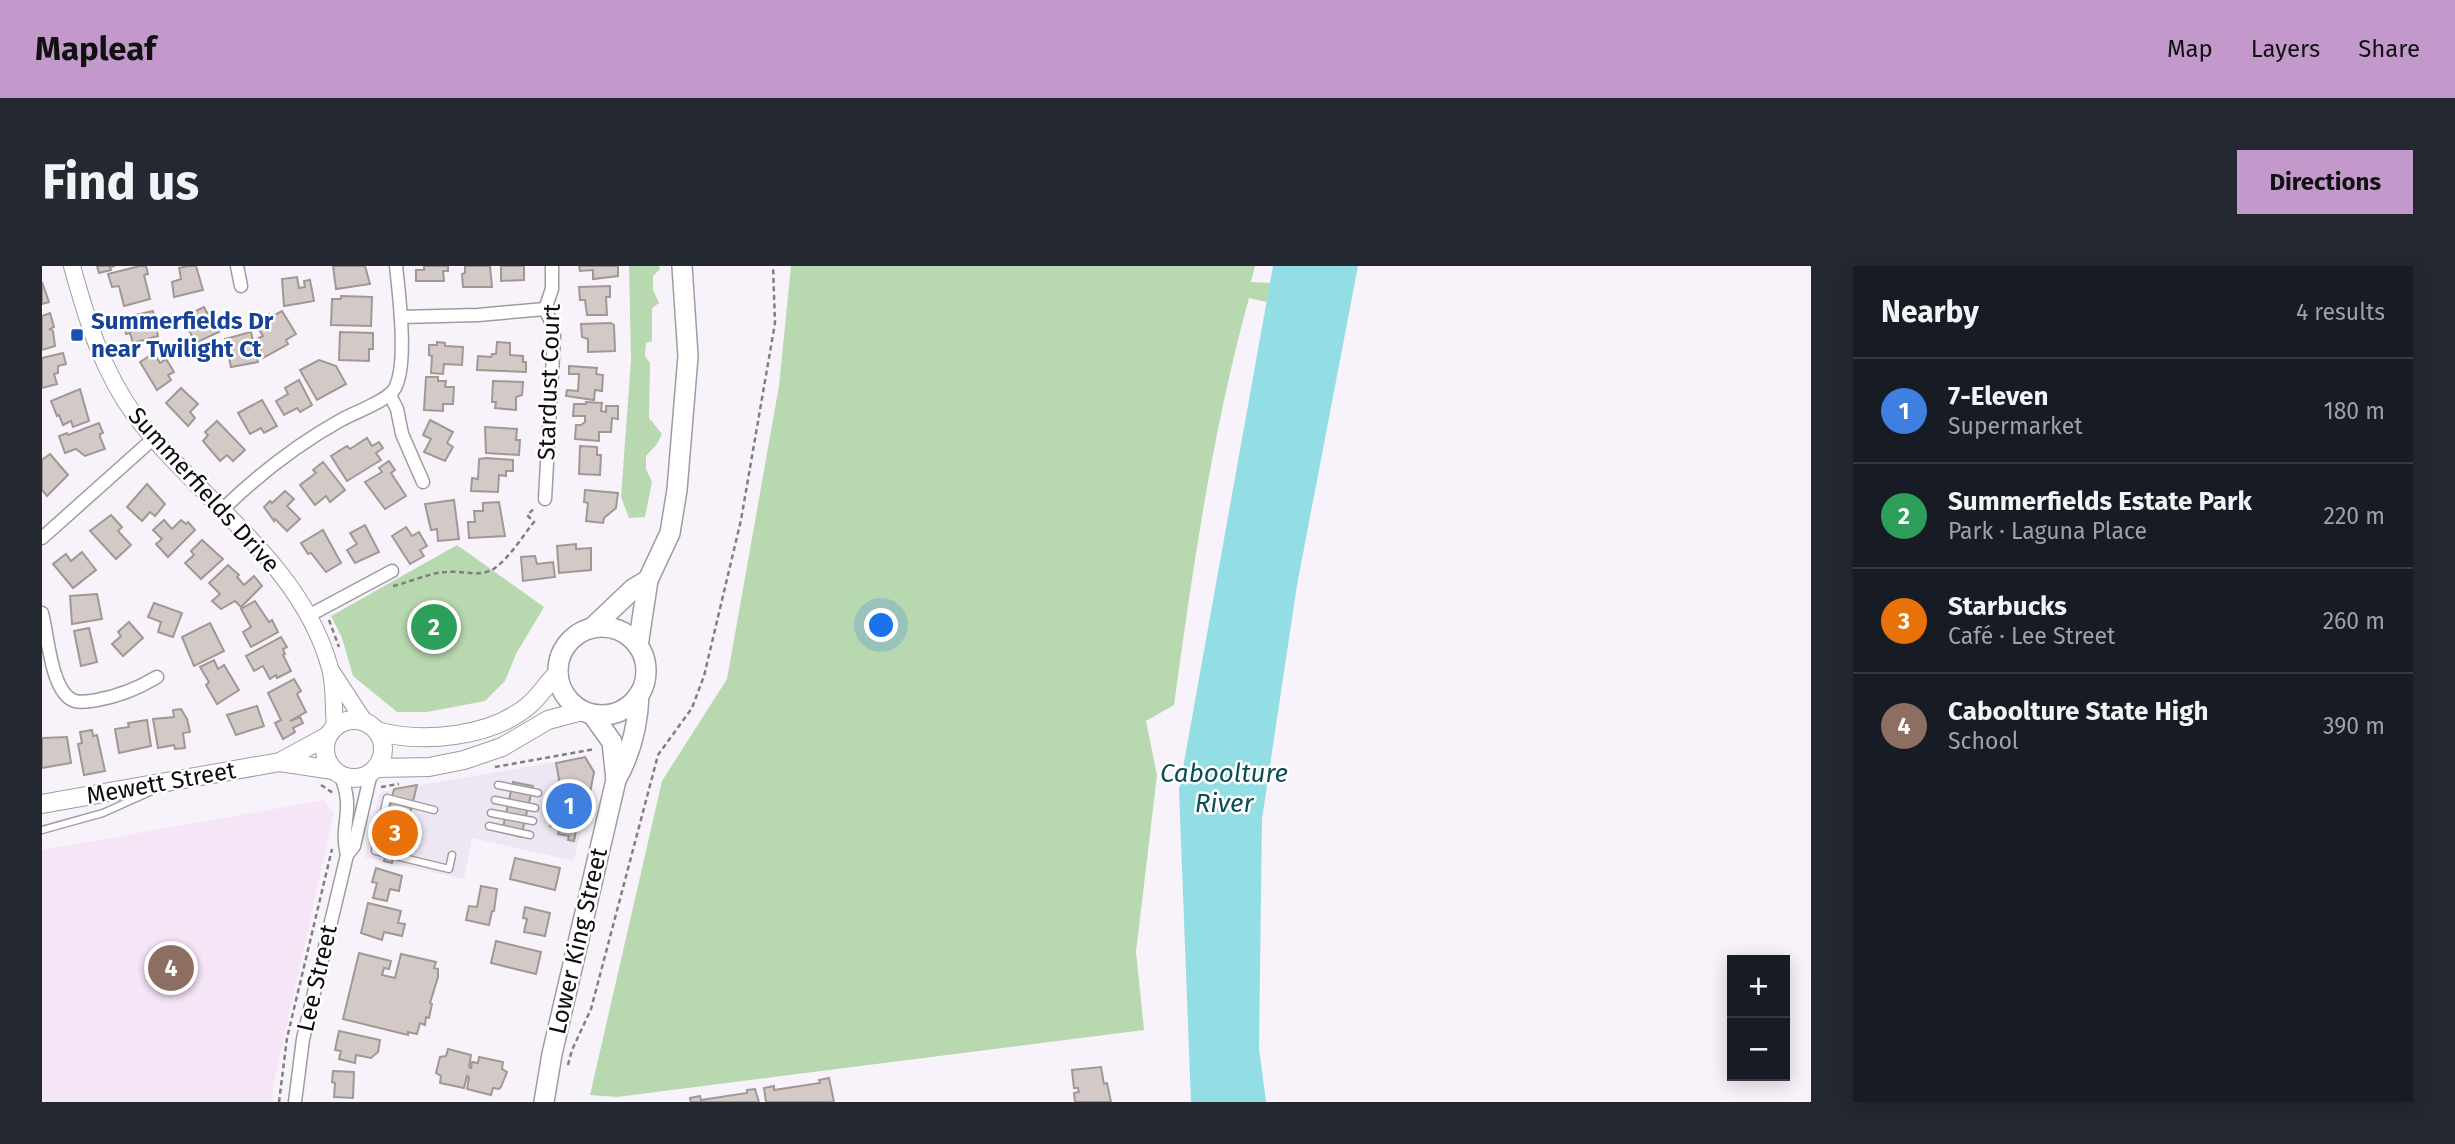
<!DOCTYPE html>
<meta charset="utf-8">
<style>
:root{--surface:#171b24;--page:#242831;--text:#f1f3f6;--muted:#9ea1a6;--line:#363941;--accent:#c299ca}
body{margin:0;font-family:"Fira Sans",sans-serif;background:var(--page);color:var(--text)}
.controls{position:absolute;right:21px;bottom:21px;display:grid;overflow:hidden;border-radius:0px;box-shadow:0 4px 18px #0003}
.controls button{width:63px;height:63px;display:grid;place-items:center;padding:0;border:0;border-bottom:2px solid var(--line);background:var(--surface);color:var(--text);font:35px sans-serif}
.you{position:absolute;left:840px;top:360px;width:24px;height:24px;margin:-18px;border:5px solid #fff;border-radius:50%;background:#1a73e8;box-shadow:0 0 0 10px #1a73e833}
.badge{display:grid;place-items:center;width:46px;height:46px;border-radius:50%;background:var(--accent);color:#fff;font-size:23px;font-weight:700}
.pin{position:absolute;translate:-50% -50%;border:4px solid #fff;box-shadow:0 2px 7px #0006}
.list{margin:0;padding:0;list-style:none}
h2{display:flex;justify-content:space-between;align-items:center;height:91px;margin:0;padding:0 28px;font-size:30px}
h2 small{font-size:23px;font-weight:400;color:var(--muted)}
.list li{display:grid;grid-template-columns:46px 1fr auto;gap:21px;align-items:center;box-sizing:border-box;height:105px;padding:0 28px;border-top:2px solid var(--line)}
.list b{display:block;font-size:26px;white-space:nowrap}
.list p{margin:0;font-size:23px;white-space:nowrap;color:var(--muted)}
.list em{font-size:23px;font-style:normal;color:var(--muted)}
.map{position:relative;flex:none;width:1769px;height:836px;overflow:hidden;border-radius:0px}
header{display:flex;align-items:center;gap:42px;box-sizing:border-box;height:98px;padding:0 35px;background:var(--accent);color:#111}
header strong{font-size:33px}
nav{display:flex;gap:38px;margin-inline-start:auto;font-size:24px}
.intro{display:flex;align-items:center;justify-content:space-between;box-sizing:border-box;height:168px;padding:0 42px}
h1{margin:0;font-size:49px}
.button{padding:18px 32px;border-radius:0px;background:var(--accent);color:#111;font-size:24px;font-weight:700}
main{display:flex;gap:42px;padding:0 42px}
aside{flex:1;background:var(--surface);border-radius:0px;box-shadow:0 4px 18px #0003}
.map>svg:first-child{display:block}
.built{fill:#efe6f3}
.education{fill:#f5e5f7}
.green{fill:#b8d8af}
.water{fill:#93dde5}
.building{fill:#d3cac7;stroke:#a19895;stroke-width:2}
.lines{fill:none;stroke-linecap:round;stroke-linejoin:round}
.service-casing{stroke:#a09ba2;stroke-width:9}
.minor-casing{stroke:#a09ba2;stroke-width:15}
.tertiary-casing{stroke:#a09ba2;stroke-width:18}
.secondary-casing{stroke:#a09ba2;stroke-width:20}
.primary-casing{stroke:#a09ba2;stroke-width:22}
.path{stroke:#817d82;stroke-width:2.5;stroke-dasharray:5 3.5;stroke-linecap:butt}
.service{stroke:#fff;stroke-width:6}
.minor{stroke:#fff;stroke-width:12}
.tertiary{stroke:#fff;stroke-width:16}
.secondary{stroke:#fff;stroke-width:18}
.primary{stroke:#fff;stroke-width:19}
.transit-dot{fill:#1a4fb4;stroke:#fff;stroke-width:2.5}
.labels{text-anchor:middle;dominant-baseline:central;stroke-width:5;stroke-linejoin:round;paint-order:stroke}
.transit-label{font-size:24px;font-weight:bold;fill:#164399;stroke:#fff;text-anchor:start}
.street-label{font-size:24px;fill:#0e0c0e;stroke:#fff}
.water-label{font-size:26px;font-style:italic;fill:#0b4e55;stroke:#fff}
</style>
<header>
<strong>Mapleaf</strong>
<nav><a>Map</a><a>Layers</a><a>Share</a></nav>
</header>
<div class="intro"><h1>Find us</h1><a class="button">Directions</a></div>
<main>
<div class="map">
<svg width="1769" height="836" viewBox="0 0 1769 836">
<rect width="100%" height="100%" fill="#f8f3fa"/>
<!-- built -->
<polygon class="built" points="543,491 552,506 532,595 430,572 422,613 323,591 337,529 342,525"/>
<!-- education -->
<polygon class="education" points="282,534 292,547 231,821 231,836 0,836 0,584"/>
<!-- green -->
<g class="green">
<polygon points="587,0 617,0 618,3 611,10 611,24 617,37 610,42 610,75 604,77 603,90 608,97 607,152 620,168 615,178 604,190 604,203 610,216 603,251 587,252 579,231 589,94"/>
<path d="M749 0H1213L1209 16 1229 17 1225 36 1207 32C1170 166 1151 302 1132 439L1104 455 1115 509 1094 686 1102 764 575 831 548 829 620 515 685 413 737 120Z"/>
<polygon points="415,279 502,341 474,388 463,415 443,435 385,446 355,446 311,410 300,372 289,350"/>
</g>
<!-- water -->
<polygon class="water" points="1231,0 1316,0 1255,319 1220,553 1217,782 1224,836 1149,836 1137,524"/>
<!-- building -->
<g class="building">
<polygon points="55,0 73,0 68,1 69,4 57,7"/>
<polygon points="98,0 104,0 106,8 102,9 108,33 82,40 77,20 70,21 66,8"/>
<polygon points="146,0 154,0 161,24 132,31 130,16 139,13 137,2"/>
<polygon points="291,0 323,0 328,18 294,23"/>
<polygon points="382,0 406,0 406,5 401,5 402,15 374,15 374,4 382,4"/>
<polygon points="423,0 448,0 450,21 421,21 420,8 423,7"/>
<polygon points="459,0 482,0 482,14 459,15"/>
<polygon points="537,0 576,0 576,10 551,13 551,4 538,5"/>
<polygon points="255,11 257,22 263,21 262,15 268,14 272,35 242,40 240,13"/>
<polygon points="0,16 7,36 0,38"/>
<polygon points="568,20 568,31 564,31 565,49 545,49 543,34 538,34 537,21"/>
<polygon points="299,30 330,31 329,60 289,59 290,33 299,33"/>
<polygon points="162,41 165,47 167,46 177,66 153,77 141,51"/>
<polygon points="111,45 116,70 91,77 88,67 84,68 80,52"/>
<polygon points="240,45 254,68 244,74 246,78 221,92 215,73 221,70 213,57 227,48 229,51"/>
<polygon points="8,47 12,61 8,63 11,65 13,80 0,84 0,50"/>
<polygon points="569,57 572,59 573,85 546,86 546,73 540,71 539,58"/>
<polygon points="209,66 216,96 189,101 183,73"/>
<polygon points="298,66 331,67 331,83 327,83 327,95 297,94"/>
<polygon points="395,76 403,77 403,80 421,81 420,99 402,98 401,108 389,107 390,90 387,89 387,79 395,79"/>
<polygon points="455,76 468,77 468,89 481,90 481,96 484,96 484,106 435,104 436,90 449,91 450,88 454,88"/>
<polygon points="21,87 24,98 16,100 16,107 12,108 15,118 0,122 0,92"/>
<polygon points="112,87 118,97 124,93 132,106 126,109 129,114 115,124 98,96"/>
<polygon points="277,94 294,100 304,118 275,134 258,104"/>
<polygon points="527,100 555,102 554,108 561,109 560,125 553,124 552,134 524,130 525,124 536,125 537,108 527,108"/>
<polygon points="384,111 396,111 396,115 404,115 403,121 412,121 411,138 401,138 401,145 382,144"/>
<polygon points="257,114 270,139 258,146 255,142 242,149 234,135 246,128 243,122"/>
<polygon points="451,115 481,116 480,129 474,131 474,144 453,142 454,136 450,136"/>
<polygon points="139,122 156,138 148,146 153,152 146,160 124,137"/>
<polygon points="38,123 47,155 31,161 29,155 21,159 17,149 15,150 9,135"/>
<polygon points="220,134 235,160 222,167 219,162 208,168 196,147"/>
<polygon points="544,136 560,137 559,145 564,146 564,140 576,140 576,153 570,152 569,166 557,166 557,175 533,173 534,159 539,159 543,156 543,150 531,150 532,138 544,138"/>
<polygon points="388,154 411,166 405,177 411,181 403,195 382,186 389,173 381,169"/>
<polygon points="175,155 203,184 191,195 185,189 178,195 161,175 166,169 163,166"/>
<polygon points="57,157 61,167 58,168 58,171 63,183 43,190 34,183 23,187 17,170 25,167 26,169"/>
<polygon points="443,161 475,163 474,174 478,174 477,189 444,187"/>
<polygon points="325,172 330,180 337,176 341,182 334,187 339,194 305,215 289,190 305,180 308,183"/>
<polygon points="538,180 555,181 555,189 559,189 558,209 537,208"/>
<polygon points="8,188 26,209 5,230 0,224 0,194"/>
<polygon points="444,192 471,194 471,205 464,205 464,210 457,209 456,226 429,225 430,212 436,213 437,193"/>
<polygon points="347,195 353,204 349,207 364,230 343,243 323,216 340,206 337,202"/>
<polygon points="281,196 303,224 288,236 284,230 273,239 258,219 274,207 271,204"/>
<polygon points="105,218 123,238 113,250 108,246 100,255 85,241"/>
<polygon points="543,224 576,227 574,242 562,252 561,257 544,255 546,237 542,236"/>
<polygon points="243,225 252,233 245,240 258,253 245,265 233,253 232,255 222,241 228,235 230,237"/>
<polygon points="412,234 417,273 396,275 395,263 389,264 383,238"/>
<polygon points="457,236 463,270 427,272 426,256 433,256 432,245 441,245 441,237"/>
<polygon points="69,249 80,261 76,265 89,279 74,293 48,265"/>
<polygon points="122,254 130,263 139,254 144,258 146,256 153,264 126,291 114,278 120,273 111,264"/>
<polygon points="323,259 337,286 313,297 305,284 315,278 308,267"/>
<polygon points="364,261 370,270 377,266 385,280 378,284 382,290 368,298 350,270"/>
<polygon points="281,264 299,297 284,306 269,287 266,288 259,277"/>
<polygon points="160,274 181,293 159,313 143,297 152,289 149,285"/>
<polygon points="534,278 534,283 549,282 549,304 517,307 515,280"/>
<polygon points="40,286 54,304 31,322 11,298 24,288 29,295"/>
<polygon points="493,290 495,298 511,296 513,311 481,315 479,291"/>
<polygon points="186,299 197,309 195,311 202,319 212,310 220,320 199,341 193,335 179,343 170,335 178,328 167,317"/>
<polygon points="55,328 60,353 30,358 28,330"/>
<polygon points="213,335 227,356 230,354 236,366 209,381 201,366 209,361 199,343"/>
<polygon points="112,337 140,347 131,371 116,366 119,356 106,351"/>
<polygon points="87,356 101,372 81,390 70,378 79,370 76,366"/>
<polygon points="168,357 182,385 152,400 140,371"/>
<polygon points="47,362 55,396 39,400 32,365"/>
<polygon points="239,371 245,381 241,383 243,388 241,389 249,405 235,412 234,409 228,413 221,400 212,405 204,390"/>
<polygon points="172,394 176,403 182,399 197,424 175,438 164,419 167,416 158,401"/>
<polygon points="252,413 259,425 255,428 264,446 248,455 258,451 261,457 251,462 253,466 241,473 233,457 239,454 226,427"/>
<polygon points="215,440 222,460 194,469 185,449"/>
<polygon points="139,443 145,453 148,466 141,467 143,482 133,483 132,479 116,482 111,453 132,451 131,444"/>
<polygon points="105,454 109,480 77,487 73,463 87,461 86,457"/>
<polygon points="50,464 51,470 55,469 63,505 42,509 36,478 40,477 38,466"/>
<polygon points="25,471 29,497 0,502 0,472"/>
<polygon points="543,491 552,506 547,532 540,531 532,575 526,574 527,570 516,568 518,562 508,560 517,513 514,497"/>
<polygon points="471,516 491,520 479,571 460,566"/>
<polygon points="375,519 359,585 353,583 350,597 342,595 345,582 340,580 346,554 335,552 336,547 346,549 352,523"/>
<polygon points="473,592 518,602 513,624 468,613"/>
<polygon points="334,602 360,610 357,625 348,623 345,635 331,632 335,617 330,616"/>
<polygon points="439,620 455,623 452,645 450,645 447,659 424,654 427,640 435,641"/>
<polygon points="326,637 359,645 356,657 363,658 360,670 342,666 340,674 319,667"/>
<polygon points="483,641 508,647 503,670 482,666 485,653 481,652"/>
<polygon points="454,675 499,686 494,708 449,697"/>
<polygon points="317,687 349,695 347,703 342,702 340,709 353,712 359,688 394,696 392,702 396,703 396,711 388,737 390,738 387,752 384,751 383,759 378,757 375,768 366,766 366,769 301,753"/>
<polygon points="297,765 338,774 336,786 329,792 314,789 313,797 297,793 299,785 293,784"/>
<polygon points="406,783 429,789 427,801 429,802 430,796 436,797 437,791 461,796 460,803 465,806 459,821 457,823 451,822 449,829 425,823 427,811 425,810 422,822 398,817 399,810 394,807 398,791 404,790"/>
<polygon points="1059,801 1062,818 1065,817 1069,836 1033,836 1032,827 1037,826 1036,822 1032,822 1030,804"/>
<polygon points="291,805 312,806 311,832 292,831 293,817 290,816"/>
<polygon points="787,812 792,836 724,836 722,822 732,820 732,824 778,817 777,814"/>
<polygon points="713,823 717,836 649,836 648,832 658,830 659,834 705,827 705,824"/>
</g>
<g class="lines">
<!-- service casing -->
<g class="service-casing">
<g id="service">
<polyline points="456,519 496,527"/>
<polyline points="453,534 493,542"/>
<polyline points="392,544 345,532 333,585 407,603 410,589"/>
<polyline points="449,547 491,555"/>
<polyline points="447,560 488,569"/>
<polyline points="0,564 61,547 110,525"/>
</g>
</g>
<!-- minor casing -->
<g class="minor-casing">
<g id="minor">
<polyline points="195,0 199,20"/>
<polyline points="359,51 436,49 503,43"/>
<polyline points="348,129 355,143 360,168 381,216"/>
<polyline points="503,233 512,71 511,60 503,43 510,23 510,0"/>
<path d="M180 244C217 208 254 179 299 154 313 146 346 135 353 122 366 98 357 28 354 0"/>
<polyline points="0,272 112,172"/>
<path d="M0 347C6 369 9 428 33 435 40 437 48 435 55 434 78 430 95 423 115 411"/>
<polyline points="266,350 350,305"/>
<polyline points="305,589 312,580 329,507"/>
<path d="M253 836 261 773 305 589C297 558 314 544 298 509"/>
</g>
</g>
<!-- tertiary casing -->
<g class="tertiary-casing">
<g id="tertiary">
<path d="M30 0C45 54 60 105 94 151 157 234 259 296 288 402 293 420 291 441 293 460"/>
<polyline points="290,406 322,455"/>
</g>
</g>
<!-- secondary casing -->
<g class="secondary-casing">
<g id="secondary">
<circle cx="312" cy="483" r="29"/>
<path d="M335 465C380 478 450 471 487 439 498 430 505 417 516 407"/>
<polyline points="238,496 284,471"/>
<polyline points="334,502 387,501 422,494 460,481 506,454 540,445"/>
<polyline points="0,538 238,496 291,504"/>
</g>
</g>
<!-- primary casing -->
<g class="primary-casing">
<g id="primary">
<circle cx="560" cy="405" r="44"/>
<polyline points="550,362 591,323 606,314"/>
<polyline points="596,380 606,314 628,267 635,224 646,90 640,0"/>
<polyline points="550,448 570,476 574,514"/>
<path d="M502 836 510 788 574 514C588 489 596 459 597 429"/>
</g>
</g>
<!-- path -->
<g class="path">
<path d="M351 320C369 316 386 307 404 306 419 304 439 312 453 302 468 291 480 271 492 256L485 249 493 242"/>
<polyline points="287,354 297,381"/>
<polyline points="453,501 553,483"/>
<polyline points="279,519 291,527"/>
<polyline points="339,521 357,518"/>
<polyline points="526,799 530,784 549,743 616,489 650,442 662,410 699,254 733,57 731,0"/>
<polyline points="237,836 245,772 290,583"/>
</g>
<!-- service -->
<use href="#service" class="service"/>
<!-- minor -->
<use href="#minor" class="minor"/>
<!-- tertiary -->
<use href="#tertiary" class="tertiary"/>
<!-- secondary -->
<use href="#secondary" class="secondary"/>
<!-- primary -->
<use href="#primary" class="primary"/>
</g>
<!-- markers -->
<rect class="transit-dot" x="28" y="62" width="14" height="14" rx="3.5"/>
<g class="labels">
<!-- transit labels -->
<g class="transit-label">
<text x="49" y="55">Summerfields Dr<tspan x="49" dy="28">near Twilight Ct</tspan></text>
</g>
<!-- street labels -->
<g class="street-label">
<text transform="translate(507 116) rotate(-88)">Stardust Court</text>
<text transform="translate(162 224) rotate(48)">Summerfields Drive</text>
<text transform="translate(119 517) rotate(-10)">Mewett Street</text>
<text transform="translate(536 675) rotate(-77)">Lower King Street</text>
<text transform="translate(275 712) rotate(-77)">Lee Street</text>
</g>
<!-- water labels -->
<g class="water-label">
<text x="1182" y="507">Caboolture<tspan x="1182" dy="30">River</tspan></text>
</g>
</g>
</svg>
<div class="controls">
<button>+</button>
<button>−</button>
</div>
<div class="you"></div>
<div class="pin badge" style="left:527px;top:540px;background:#3f7fe0">1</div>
<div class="pin badge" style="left:392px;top:361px;background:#2e9e5b">2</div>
<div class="pin badge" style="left:353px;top:567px;background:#e8710a">3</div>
<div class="pin badge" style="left:129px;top:702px;background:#8d6e63">4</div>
</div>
<aside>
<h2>Nearby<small>4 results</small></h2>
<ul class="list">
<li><span class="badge" style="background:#3f7fe0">1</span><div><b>7-Eleven</b><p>Supermarket</p></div><em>180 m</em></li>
<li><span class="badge" style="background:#2e9e5b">2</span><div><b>Summerfields Estate Park</b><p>Park · Laguna Place</p></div><em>220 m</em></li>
<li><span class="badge" style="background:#e8710a">3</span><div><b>Starbucks</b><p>Café · Lee Street</p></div><em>260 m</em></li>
<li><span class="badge" style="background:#8d6e63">4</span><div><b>Caboolture State High</b><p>School</p></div><em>390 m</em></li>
</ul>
</aside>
</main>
